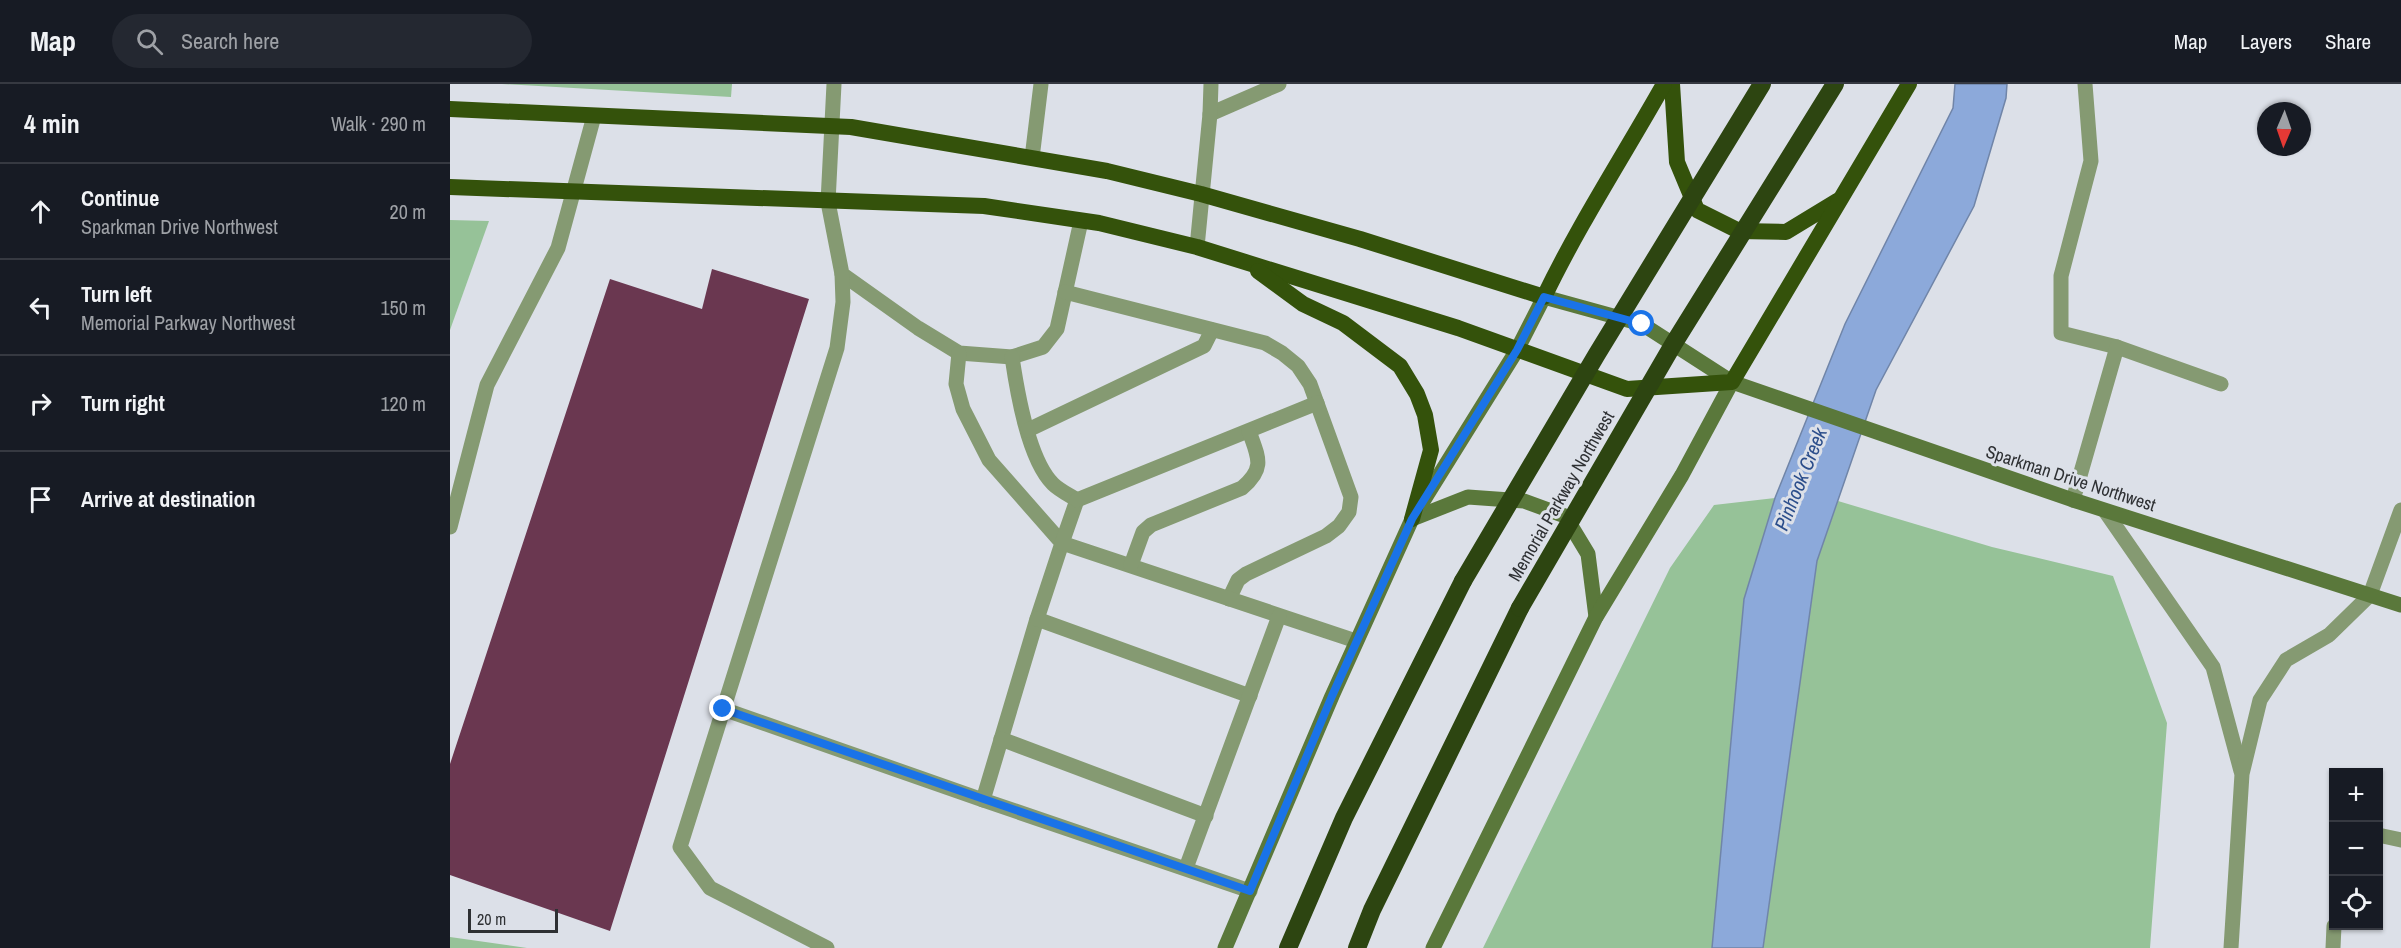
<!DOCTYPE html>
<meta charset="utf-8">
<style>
:root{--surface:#171b24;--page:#242831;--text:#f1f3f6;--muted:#9ea1a6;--line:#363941}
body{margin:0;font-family:"Archivo Narrow",sans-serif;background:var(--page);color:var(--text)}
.controls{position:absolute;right:18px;bottom:18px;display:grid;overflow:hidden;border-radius:0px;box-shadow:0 2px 4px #0004}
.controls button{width:54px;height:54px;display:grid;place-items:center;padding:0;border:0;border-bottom:2px solid var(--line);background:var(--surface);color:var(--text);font:30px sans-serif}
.compass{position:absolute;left:1807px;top:18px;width:54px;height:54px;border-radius:50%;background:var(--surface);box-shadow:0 2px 4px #0004;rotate:182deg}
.scale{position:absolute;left:18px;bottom:15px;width:90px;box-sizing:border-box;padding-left:6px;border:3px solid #2e3033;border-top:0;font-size:16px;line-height:21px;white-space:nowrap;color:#2e3033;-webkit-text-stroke:4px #dce0e8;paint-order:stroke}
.stop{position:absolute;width:18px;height:18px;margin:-14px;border:4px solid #1a73e8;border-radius:50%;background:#fff}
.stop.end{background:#1a73e8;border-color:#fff;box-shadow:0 2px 6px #0008}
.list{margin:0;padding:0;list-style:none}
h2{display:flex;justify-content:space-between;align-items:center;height:78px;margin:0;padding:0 24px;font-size:26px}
h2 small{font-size:20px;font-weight:400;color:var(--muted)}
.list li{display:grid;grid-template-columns:39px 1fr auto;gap:18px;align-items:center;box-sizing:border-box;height:96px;padding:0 24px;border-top:2px solid var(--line)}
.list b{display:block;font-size:22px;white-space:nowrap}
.list p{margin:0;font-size:20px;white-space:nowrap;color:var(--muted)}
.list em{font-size:20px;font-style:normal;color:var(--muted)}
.icon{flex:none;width:33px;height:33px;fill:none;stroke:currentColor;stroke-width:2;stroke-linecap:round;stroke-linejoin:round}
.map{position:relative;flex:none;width:1951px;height:864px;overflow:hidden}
header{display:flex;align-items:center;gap:36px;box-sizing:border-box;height:84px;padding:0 30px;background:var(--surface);border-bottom:2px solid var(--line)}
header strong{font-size:28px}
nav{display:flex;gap:33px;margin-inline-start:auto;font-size:21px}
.search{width:420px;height:54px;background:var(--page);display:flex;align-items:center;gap:15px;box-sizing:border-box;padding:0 21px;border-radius:33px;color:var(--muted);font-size:22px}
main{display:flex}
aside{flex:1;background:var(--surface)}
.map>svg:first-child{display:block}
.green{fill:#96c298}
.water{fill:#8ca9da;stroke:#7085a8;stroke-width:1.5}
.building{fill:#6a3750}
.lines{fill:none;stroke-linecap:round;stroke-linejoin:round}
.service{stroke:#859a72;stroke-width:15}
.minor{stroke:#859a72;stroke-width:15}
.secondary{stroke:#5a783b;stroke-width:15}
.trunk{stroke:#34520b;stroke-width:16}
.motorway{stroke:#2d4511;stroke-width:18}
.motorway-bridge{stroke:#2d4511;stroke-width:18}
.route{stroke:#1a73e8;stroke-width:8}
.labels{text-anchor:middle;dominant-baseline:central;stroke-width:6;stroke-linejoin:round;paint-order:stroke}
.street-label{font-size:18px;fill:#2e3033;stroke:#dce0e8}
.water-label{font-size:20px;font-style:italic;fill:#2c4e8b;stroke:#dce0e8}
</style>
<header>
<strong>Map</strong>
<div class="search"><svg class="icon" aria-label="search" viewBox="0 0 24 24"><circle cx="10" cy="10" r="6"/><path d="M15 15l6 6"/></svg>Search here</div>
<nav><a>Map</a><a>Layers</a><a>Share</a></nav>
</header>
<main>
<aside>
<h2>4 min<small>Walk · 290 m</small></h2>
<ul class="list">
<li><svg class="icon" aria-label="ahead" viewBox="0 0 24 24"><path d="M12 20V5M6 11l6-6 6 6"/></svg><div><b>Continue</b><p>Sparkman Drive Northwest</p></div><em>20 m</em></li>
<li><svg class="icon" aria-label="left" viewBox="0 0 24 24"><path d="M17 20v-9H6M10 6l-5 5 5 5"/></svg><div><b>Turn left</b><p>Memorial Parkway Northwest</p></div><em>150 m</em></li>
<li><svg class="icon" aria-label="right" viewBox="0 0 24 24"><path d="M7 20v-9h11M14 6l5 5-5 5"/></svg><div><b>Turn right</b></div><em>120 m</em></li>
<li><svg class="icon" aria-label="arrive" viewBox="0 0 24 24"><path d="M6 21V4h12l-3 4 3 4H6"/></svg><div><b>Arrive at destination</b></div></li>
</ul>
</aside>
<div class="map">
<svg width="1951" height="864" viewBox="0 0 1951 864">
<rect width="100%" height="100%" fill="#dce0e8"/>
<!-- green -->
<g class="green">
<polygon points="52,0 282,0 281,13"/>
<polygon points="0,136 39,137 0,246"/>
<polygon points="1325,414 1294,515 1262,864 1033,864 1220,484 1264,421"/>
<polygon points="1388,417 1542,463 1663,492 1717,639 1700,864 1313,864 1367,477"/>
<polygon points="0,853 77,864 0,864"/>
</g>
<!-- water -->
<polygon class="water" points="1505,0 1557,0 1556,14 1524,122 1426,306 1367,477 1313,864 1262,864 1294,515 1325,414 1395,240 1503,24"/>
<!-- building -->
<polygon class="building" points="262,185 359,215 160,847 0,791 0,680 160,195 252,225"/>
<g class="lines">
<!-- service -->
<g class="service">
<polyline points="384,0 378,118 392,190 468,244 509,269 562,273 593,263 607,245 631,137"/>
<polyline points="1635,0 1641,77 1611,192 1611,249 1667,263"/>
<polyline points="760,30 829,0"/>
<polyline points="582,74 591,0"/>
<polyline points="615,208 815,259 832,269 848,282 860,300 901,413 899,428 889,442 876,452 796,490 788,496 779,515"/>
<polyline points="509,269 506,300 513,325 539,376 612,459 587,535 533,716 800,807"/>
<path d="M562 273C567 307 578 375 603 400 609 406 619 411 627 416L612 459 906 557"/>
<polyline points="578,346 754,262 762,246"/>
<polyline points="627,416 867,319"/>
<polyline points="1623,416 1667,263 1771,300"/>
<polyline points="1655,427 1763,583 1791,687"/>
<polyline points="0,443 37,301 108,164 144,32"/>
<path d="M681 481 693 448 701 441 792 404C816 384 808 373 799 347"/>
<polyline points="587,535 800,612"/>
<polyline points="273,625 533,716"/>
<polyline points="551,655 756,732"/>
<polyline points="1928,751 1951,756"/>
<polyline points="736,784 829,532"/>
<polyline points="377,864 260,804 230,763 387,264 393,218 392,190"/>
<polyline points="1781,864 1792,690 1810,616 1836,576 1879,551 1920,511 1951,426"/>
<polyline points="1883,864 1884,842"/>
</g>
<!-- minor -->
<polyline class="minor" points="747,163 760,30 761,0"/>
<!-- secondary -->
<g class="secondary">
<polyline points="962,435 1018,413 1074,417 1115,432 1138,470 1146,533"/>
<polyline points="775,864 882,612 962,435 1067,266 1094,213 1192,240 1282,298 1623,416 1951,521"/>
<polyline points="983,864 1146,533 1232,391 1282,298"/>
</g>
<!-- trunk -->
<g class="trunk">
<polyline points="1222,0 1227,78 1247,126 1289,147 1336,148 1387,117"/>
<path d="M0 25 401 43 657 87 751 110 910 155 1094 213C1129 140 1174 71 1214 0"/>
<polyline points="0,103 534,122 649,139 747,163 1008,244 1177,305 1282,298 1459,0"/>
<polyline points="808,187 853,220 893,239 950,282 967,310 975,331 981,366 962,435"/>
</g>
<!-- motorway -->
<g class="motorway">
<polyline points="838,864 894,734 1013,497"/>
<polyline points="907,864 922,826 1070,524"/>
</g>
<!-- motorway-bridge -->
<g class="motorway-bridge">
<polyline points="1013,497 1147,270 1312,0"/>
<polyline points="1070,524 1224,259 1385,0"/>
</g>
</g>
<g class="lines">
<!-- route -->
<polyline class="route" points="273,625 800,807 882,612 962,435 1067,266 1094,213 1192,240"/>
</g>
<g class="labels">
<!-- street labels -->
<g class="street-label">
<text transform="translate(1621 394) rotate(18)">Sparkman Drive Northwest</text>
<text transform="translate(1111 412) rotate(-60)">Memorial Parkway Northwest</text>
</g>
<!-- water labels -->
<g class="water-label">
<text transform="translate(1350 395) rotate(-68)">Pinhook Creek</text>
</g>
</g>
</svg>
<div class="controls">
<button>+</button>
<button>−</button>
<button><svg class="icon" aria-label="locate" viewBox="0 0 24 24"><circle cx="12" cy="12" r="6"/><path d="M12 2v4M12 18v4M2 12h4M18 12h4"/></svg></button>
</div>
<svg class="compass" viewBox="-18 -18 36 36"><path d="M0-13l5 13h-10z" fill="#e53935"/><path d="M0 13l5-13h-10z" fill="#9ea1a6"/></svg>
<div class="scale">20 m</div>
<div class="stop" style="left:1192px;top:240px"></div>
<div class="stop end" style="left:273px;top:625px"></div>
</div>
</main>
